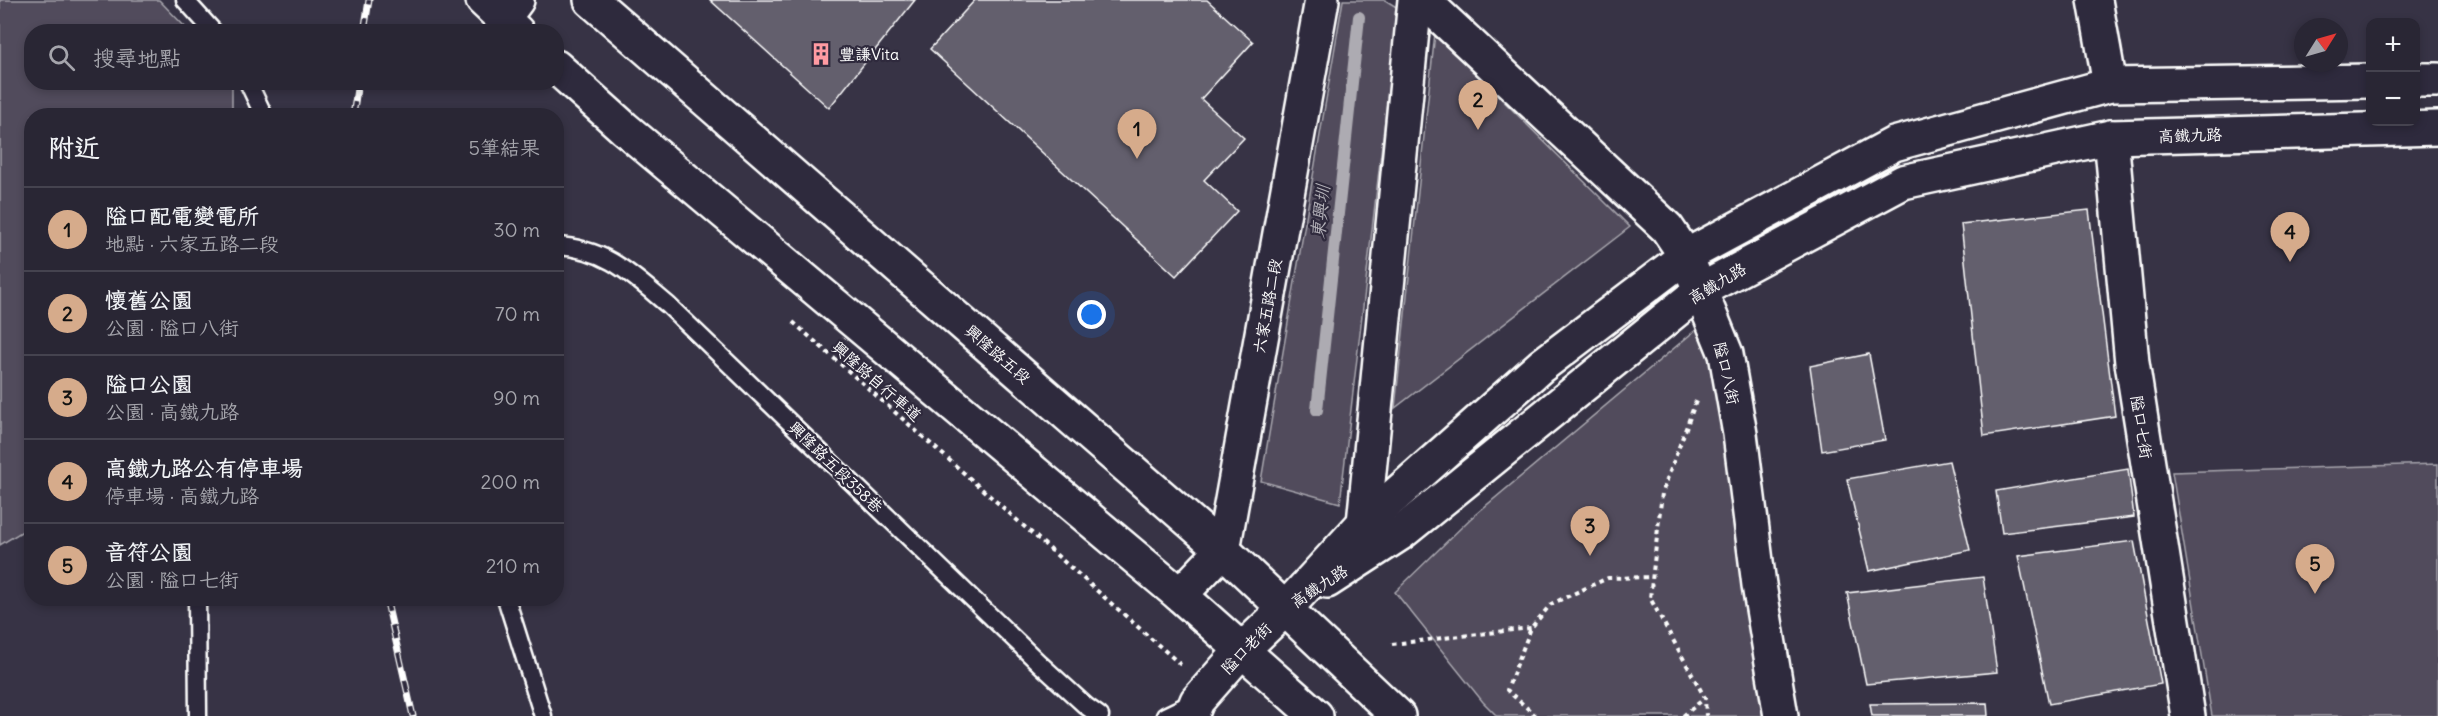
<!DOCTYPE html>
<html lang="zh-TW">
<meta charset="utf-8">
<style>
:root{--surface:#292634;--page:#353240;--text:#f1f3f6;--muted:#a5a5ac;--line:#45434f;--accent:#d6ab8b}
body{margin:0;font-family:Delius,"LXGW WenKai TC",sans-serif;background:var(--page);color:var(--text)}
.controls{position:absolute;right:18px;top:18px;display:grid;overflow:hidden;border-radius:12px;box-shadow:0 3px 9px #0003}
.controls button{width:54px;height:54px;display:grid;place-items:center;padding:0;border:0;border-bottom:2px solid var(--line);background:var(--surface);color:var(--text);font:30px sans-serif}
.compass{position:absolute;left:2294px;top:18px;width:54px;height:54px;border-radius:50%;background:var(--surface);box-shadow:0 3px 9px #0003;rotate:53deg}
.you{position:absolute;left:1092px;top:315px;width:21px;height:21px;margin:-15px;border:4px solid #fff;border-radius:50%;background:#1a73e8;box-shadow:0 0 0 9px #1a73e833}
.badge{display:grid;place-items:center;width:39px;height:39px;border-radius:50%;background:var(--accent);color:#111;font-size:20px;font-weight:700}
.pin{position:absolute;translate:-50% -50px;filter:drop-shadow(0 2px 3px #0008)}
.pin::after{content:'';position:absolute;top:32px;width:21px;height:18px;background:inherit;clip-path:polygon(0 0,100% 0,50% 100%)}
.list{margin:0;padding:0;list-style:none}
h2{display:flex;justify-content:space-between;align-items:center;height:78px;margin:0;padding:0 24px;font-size:26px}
h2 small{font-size:20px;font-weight:400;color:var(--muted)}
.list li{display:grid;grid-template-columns:39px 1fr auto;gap:18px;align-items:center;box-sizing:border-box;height:84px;padding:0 24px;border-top:2px solid var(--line)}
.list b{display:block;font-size:22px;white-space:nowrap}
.list p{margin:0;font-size:20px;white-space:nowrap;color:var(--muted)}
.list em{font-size:20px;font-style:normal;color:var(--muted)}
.icon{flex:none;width:33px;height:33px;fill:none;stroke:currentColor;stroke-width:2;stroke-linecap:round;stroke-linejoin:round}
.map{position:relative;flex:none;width:2438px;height:716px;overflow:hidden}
.search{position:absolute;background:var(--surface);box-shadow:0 3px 9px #0003;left:24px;top:24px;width:540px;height:66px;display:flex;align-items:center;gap:15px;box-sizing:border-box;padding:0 21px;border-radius:24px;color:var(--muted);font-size:22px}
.panel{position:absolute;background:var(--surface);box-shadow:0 3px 9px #0003;left:24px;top:108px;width:540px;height:498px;border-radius:24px}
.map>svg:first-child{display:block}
.green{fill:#514c5c;stroke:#a8a6ae;stroke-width:1.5}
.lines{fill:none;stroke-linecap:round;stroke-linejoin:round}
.stream{stroke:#adabb2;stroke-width:12}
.building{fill:#635f6d;stroke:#fff;stroke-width:1.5}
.lane-casing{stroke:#fff;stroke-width:21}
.street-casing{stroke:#fff;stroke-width:38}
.secondary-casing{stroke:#fff;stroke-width:38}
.path{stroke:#fff;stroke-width:4;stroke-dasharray:4.5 4.5;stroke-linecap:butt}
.lane{stroke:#2f2a3d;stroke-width:16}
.street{stroke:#2f2a3d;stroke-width:33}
.secondary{stroke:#2f2a3d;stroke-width:33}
.rail-casing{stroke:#fff;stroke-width:7}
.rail{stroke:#2f2a3d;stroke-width:4.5;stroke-dasharray:14;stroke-linecap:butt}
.labels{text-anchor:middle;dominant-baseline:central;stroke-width:4.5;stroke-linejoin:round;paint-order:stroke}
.poi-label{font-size:16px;fill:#fff;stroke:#2f2a3d;text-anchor:start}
.street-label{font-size:16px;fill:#fff;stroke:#2f2a3d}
.water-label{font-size:18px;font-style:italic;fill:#b4b2b9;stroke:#2f2a3d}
</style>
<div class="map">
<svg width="2438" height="716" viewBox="0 0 2438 716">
<rect width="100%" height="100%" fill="#373345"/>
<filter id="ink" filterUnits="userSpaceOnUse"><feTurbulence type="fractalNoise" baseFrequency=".0167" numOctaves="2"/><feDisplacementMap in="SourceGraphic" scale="12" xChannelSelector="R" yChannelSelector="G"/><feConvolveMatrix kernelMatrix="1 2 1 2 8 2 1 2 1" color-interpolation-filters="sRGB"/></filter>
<g filter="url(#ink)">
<!-- green -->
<g class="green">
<polygon points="0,0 159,0 189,31 32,32 32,82 232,83 232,115 32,116 31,526 0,545"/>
<polygon points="1343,0 1385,0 1398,8 1340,503 1261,481"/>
<polygon points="1435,33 1630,227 1395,408"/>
<polygon points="1703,324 1779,716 1497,716 1483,702 1395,592 1470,519"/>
<polygon points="2438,464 2438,716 2212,716 2172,472"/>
</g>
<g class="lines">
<!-- stream -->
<polyline class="stream" points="1317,410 1359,17"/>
</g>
<!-- building -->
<g class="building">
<polygon points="710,0 915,0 829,108"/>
<polygon points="975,0 1207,0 1253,42 1201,99 1244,138 1204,180 1237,211 1176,276 930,49"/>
<polygon points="2089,210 2115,416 1984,436 1961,224"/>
<polygon points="1869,354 1885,440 1822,451 1810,366"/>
<polygon points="1949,461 1970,550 1869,571 1847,479"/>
<polygon points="2128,469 2134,517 2002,533 1996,491"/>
<polygon points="2134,541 2161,684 2049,704 2018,556"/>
<polygon points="1983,577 1997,672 1866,684 1847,593"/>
<polygon points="1987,703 1988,716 1872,716 1870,704"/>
</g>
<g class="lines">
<!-- lane casing -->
<g class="lane-casing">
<g id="lane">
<polyline points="185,0 214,32"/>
<polyline points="248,82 264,116"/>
<path d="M556 246C606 248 632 275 668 305L1039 663 1086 706 1100 716"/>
<polyline points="197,598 198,716"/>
<polyline points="506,598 543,716"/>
<polyline points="1165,716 1196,701"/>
</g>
</g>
<!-- street casing -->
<g class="street-casing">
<g id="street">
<polyline points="1423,0 1667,228 1686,256 1726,354 1740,434 1759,585 1781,716"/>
<polyline points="2095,0 2110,85"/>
<polyline points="503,19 517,0"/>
<polyline points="2416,80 2438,80"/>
<polyline points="2111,137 2132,363 2188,716"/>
<polyline points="1364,523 1415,0"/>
<polyline points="1327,581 1401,533 1701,290 1903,182 2111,137 2438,128"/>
<polyline points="1180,595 1223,550 1322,0"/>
<polyline points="1191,716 1197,701 1241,651 1286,608 1364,523 1541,366 1686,256 1894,144 2110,85 2370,81"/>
</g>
</g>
<!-- secondary casing -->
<g class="secondary-casing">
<g id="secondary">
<polyline points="483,0 517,32"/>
<polyline points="591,0 1223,550 1398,716"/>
<polyline points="556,67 624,128 1180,595 1316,716"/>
</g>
</g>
<!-- path -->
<g class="path">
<polyline points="793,322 1181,665"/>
<polyline points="1696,401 1662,493 1650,598 1705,698 1706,716"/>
<polyline points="1392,644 1531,628"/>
<polyline points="1536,716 1507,690 1531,628 1551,604 1608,578 1653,577"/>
<polyline points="1683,716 1705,698"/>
</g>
<!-- lane -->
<use href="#lane" class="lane"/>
<!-- street -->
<use href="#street" class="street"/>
<!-- secondary -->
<use href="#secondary" class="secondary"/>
<!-- rail casing -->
<g class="rail-casing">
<g id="rail">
<polyline points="364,32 369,0"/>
<polyline points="353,116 358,82"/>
<polyline points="386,598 413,716"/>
</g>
</g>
<!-- rail -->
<use href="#rail" class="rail"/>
</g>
</g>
<!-- icons -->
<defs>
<g id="building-bare" transform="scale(1.8)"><path d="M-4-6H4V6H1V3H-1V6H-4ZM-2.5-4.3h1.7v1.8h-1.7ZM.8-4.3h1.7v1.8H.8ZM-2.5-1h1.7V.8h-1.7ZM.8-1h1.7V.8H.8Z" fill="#ff9aa2" stroke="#2f2a3d" stroke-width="2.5" paint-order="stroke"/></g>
</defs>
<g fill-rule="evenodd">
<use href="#building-bare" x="821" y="54"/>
</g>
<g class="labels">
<!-- poi labels -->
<g class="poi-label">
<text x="839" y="54">豐謙Vita</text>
</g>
<!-- street labels -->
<g class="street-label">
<text transform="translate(2190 135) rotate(-2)">高鐵九路</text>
<text transform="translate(1717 283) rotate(-31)">高鐵九路</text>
<text transform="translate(1267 306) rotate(-80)">六家五路二段</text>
<text transform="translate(998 354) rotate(41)">興隆路五段</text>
<text transform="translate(1727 373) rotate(77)">隘口八街</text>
<text transform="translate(877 381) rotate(41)">興隆路自行車道</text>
<text transform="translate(2142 427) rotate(81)">隘口七街</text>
<text transform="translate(836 467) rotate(44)">興隆路五段358巷</text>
<text transform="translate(1319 586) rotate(-33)">高鐵九路</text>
<text transform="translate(1246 648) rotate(-46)">隘口老街</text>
</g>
<!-- water labels -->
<g class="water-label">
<text transform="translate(1320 212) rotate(-84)">東興圳</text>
</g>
</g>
</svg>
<div class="controls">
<button>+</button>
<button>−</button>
</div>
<svg class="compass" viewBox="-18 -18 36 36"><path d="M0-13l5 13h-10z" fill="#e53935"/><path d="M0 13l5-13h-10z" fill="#a5a5ac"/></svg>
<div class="you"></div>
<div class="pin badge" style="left:1137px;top:159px">1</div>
<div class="pin badge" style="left:1478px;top:130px">2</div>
<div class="pin badge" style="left:1590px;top:556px">3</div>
<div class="pin badge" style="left:2290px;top:262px">4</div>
<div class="pin badge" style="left:2315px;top:594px">5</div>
<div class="search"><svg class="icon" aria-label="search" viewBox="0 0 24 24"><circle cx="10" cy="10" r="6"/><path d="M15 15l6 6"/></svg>搜尋地點</div>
<section class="panel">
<h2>附近<small>5筆結果</small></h2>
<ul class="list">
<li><span class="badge">1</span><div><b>隘口配電變電所</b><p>地點 · 六家五路二段</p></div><em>30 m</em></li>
<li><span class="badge">2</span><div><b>懷舊公園</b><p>公園 · 隘口八街</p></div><em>70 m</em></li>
<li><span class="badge">3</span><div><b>隘口公園</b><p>公園 · 高鐵九路</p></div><em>90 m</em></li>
<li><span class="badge">4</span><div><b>高鐵九路公有停車場</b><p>停車場 · 高鐵九路</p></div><em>200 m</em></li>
<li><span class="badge">5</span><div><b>音符公園</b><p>公園 · 隘口七街</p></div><em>210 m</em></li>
</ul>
</section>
</div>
